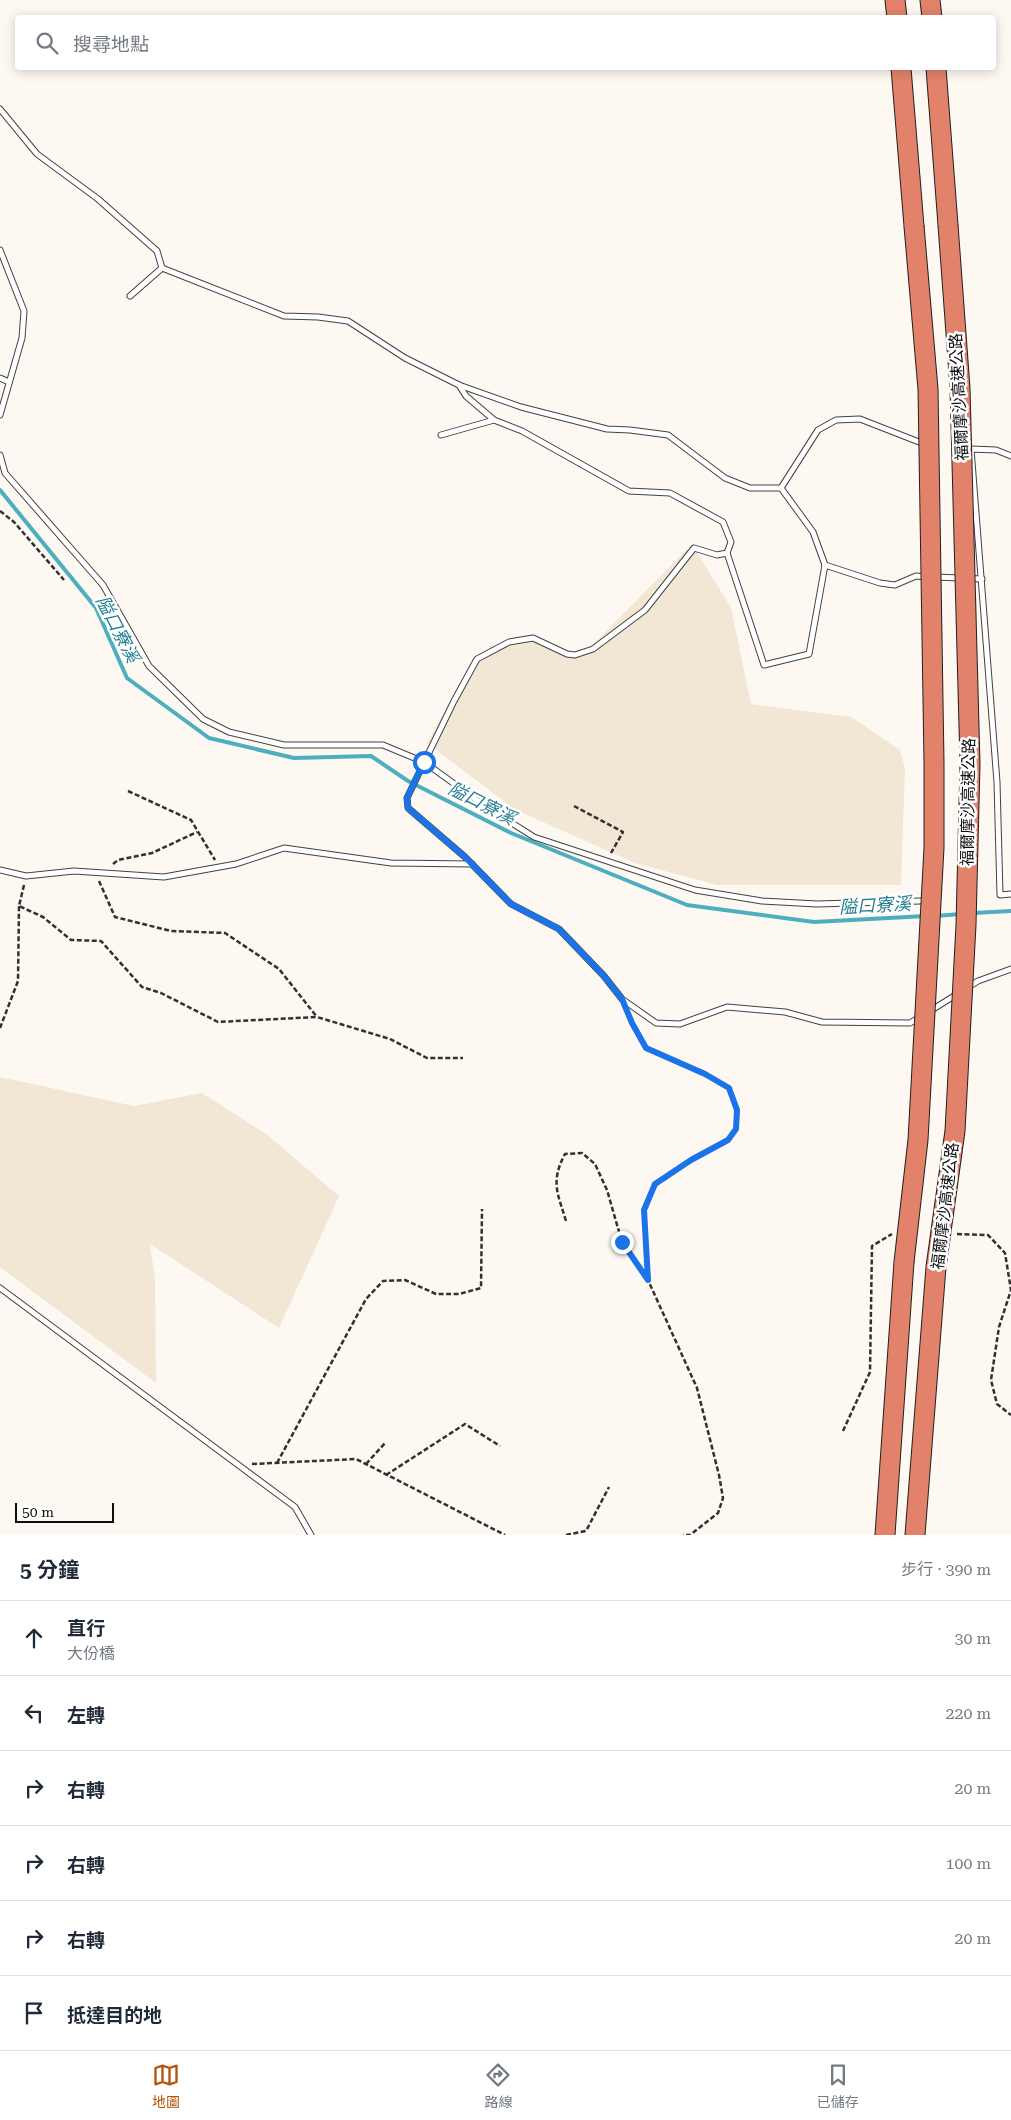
<!DOCTYPE html>
<html lang="zh-TW">
<meta charset="utf-8">
<style>
:root{--surface:#fff;--page:#f6f6f7;--text:#1f2937;--muted:#747a83;--line:#e0e1e3;--accent:#b45309}
body{margin:0;font-family:"Roboto Serif","Noto Sans TC",serif;background:var(--page);color:var(--text)}
.scale{position:absolute;left:15px;bottom:12px;width:99px;box-sizing:border-box;padding-left:5px;border:2px solid #0f0f0f;border-top:0;font-size:14px;line-height:18px;white-space:nowrap;color:#0f0f0f;-webkit-text-stroke:4px #fff;paint-order:stroke}
.stop{position:absolute;width:15px;height:15px;margin:-11px;border:4px solid #1a73e8;border-radius:50%;background:#fff}
.stop.end{background:#1a73e8;border-color:#fff;box-shadow:0 1px 5px #0008}
.list{margin:0;padding:0;list-style:none}
h2{display:flex;justify-content:space-between;align-items:center;height:65px;margin:0;padding:0 20px;font-size:21px}
h2 small{font-size:16px;font-weight:400;color:var(--muted)}
.list li{display:grid;grid-template-columns:32px 1fr auto;gap:15px;align-items:center;box-sizing:border-box;height:75px;padding:0 20px;border-top:1px solid var(--line)}
.list b{display:block;font-size:19px;white-space:nowrap}
.list p{margin:0;font-size:16px;white-space:nowrap;color:var(--muted)}
.list em{font-size:16px;font-style:normal;color:var(--muted)}
.icon{flex:none;width:28px;height:28px;fill:none;stroke:currentColor;stroke-width:2;stroke-linecap:round;stroke-linejoin:round}
.map{position:relative;flex:none;width:1011px;height:1535px;overflow:hidden}
.search{position:absolute;background:var(--surface);box-shadow:0 2px 12px #0003;left:15px;right:15px;top:15px;height:55px;display:flex;align-items:center;gap:12px;box-sizing:border-box;padding:0 18px;border-radius:5px;color:var(--muted);font-size:19px}
.sheet{height:515px;background:var(--surface)}
nav{display:flex;justify-content:space-around;align-items:center;box-sizing:border-box;height:70px;border-top:1px solid var(--line);background:var(--surface);font-size:14px;color:var(--muted)}
nav a{display:grid;justify-items:center;gap:2px}
nav .on{color:var(--accent)}
.map>svg:first-child{display:block}
.farmland{fill:#f1e7d4}
.lines{fill:none;stroke-linecap:round;stroke-linejoin:round}
.stream{stroke:#4caebe;stroke-width:4}
.service-casing{stroke:#424242;stroke-width:7}
.motorway-casing{stroke:#202020;stroke-width:21}
.path{stroke:#313131;stroke-width:2.5;stroke-dasharray:5 2.5;stroke-linecap:butt}
.service{stroke:#fff;stroke-width:5}
.motorway{stroke:#e3826a;stroke-width:19}
.motorway-bridge-casing{stroke:#202020;stroke-width:21;stroke-linecap:butt}
.motorway-bridge{stroke:#e3826a;stroke-width:19}
.route{stroke:#1a73e8;stroke-width:6}
.labels{text-anchor:middle;dominant-baseline:central;stroke-width:5;stroke-linejoin:round;paint-order:stroke}
.street-label{font-size:16px;fill:#0f0f0f;stroke:#fff}
.water-label{font-size:18px;font-style:italic;fill:#267f92;stroke:#fff}
</style>
<div class="map">
<svg width="1011" height="1535" viewBox="0 0 1011 1535">
<rect width="100%" height="100%" fill="#fdf8f2"/>
<!-- farmland -->
<g class="farmland">
<polygon points="687,549 696,551 731,608 751,704 851,717 900,750 905,769 901,885 717,885 635,863 514,809 427,743 464,678 491,646 540,640 565,657 582,656"/>
<polygon points="0,1077 134,1106 202,1093 266,1134 339,1196 279,1328 150,1244 155,1279 156,1383 0,1267"/>
</g>
<g class="lines">
<!-- stream -->
<g class="stream">
<polyline points="0,490 96,608 127,678 209,738 294,758 371,756 408,781 511,833 687,905 814,922 926,916"/>
<polyline points="973,913 1011,911"/>
<polyline points="935,916 961,914"/>
</g>
<!-- service casing -->
<g class="service-casing">
<g id="service">
<polyline points="0,109 37,154 98,199 157,251 162,268"/>
<polyline points="0,250 24,311 22,338 0,415"/>
<polyline points="130,296 162,268 284,316 318,317 348,321 405,358 459,385 521,407 607,429 630,430 668,435 725,478 750,488 781,488 818,430 836,420 860,419 919,442"/>
<polyline points="0,378 9,382"/>
<polyline points="459,385 466,396 494,420 522,431 629,491 670,493 723,522 731,542 727,553 717,555 694,548 645,610 593,649 575,655 567,654 533,638 509,642 477,659 454,701 419,773 407,798 408,808 465,857 511,904 559,929 604,976 622,999 656,1023 680,1024 727,1007 785,1012 822,1022 910,1023 920,1017"/>
<polyline points="441,435 494,420"/>
<polyline points="0,455 5,473 103,585 149,666 203,719 229,732 284,745 383,745 424,762 485,806 534,837 695,890 762,901 817,904 920,901"/>
<polyline points="1011,456 996,450 971,449 997,782 1000,895 1011,894"/>
<polyline points="727,553 764,665 809,654 825,565 813,532 781,488"/>
<polyline points="825,565 880,583 895,585 916,576 927,577"/>
<polyline points="936,577 982,579"/>
<polyline points="0,870 26,876 74,871 164,877 236,864 284,848 391,863 472,864"/>
<polyline points="968,987 978,981 1011,969"/>
<polyline points="930,1011 959,993"/>
<polyline points="0,1288 295,1507 311,1535"/>
</g>
</g>
<!-- motorway casing -->
<g class="motorway-casing">
<g id="motorway">
<polyline points="895,0 897,18"/>
<polyline points="930,0 932,18"/>
<polyline points="901,68 914,226"/>
<polyline points="936,68 948,225"/>
<polyline points="885,1535 904,1262"/>
<polyline points="915,1535 936,1267"/>
</g>
</g>
<!-- path -->
<g class="path">
<polyline points="0,511 14,522 64,580"/>
<polyline points="128,791 191,820 215,860"/>
<polyline points="574,806 623,832 611,853"/>
<polyline points="113,864 118,860 152,853 197,832"/>
<polyline points="99,881 115,917 171,931 225,933 279,969 317,1017"/>
<polyline points="24,885 19,906 43,917 71,940 101,941 142,987 161,993 218,1022 317,1017 390,1039 427,1058 463,1058"/>
<polyline points="628,1014 646,1048 705,1074 729,1088 737,1110 736,1129 728,1140 691,1160 655,1184 644,1210 648,1280 697,1388 719,1475 723,1498 718,1513 690,1535 683,1535"/>
<polyline points="0,1028 18,981 19,906"/>
<path d="M566 1221C558 1194 550 1182 565 1154L582 1153 595 1164 607 1190 622 1242 647 1279"/>
<polyline points="957,1234 988,1235 1005,1253 1011,1290 999,1327 991,1380 997,1404 1011,1415"/>
<polyline points="843,1431 870,1372 872,1246 892,1234"/>
<polyline points="277,1463 366,1299 383,1281 405,1280 436,1294 459,1294 481,1288 482,1209"/>
<polyline points="252,1464 356,1459 505,1535"/>
<polyline points="366,1464 386,1442"/>
<polyline points="386,1475 465,1424 500,1446"/>
<polyline points="566,1535 586,1531 609,1487"/>
</g>
<!-- service -->
<use href="#service" class="service"/>
<!-- motorway -->
<use href="#motorway" class="motorway"/>
<!-- motorway-bridge casing -->
<g class="motorway-bridge-casing">
<g id="motorway-bridge">
<polyline points="904,1262 918,1140 934,848 934,762 928,389 914,226"/>
<polyline points="936,1267 955,1131 966,925 970,764 960,388 948,225"/>
</g>
</g>
<!-- motorway-bridge -->
<use href="#motorway-bridge" class="motorway-bridge"/>
</g>
<g class="lines">
<!-- route -->
<polyline class="route" points="424,762 407,798 408,808 465,857 511,904 559,929 604,976 622,999 632,1023 646,1048 705,1074 729,1088 737,1110 736,1129 728,1140 691,1160 655,1184 644,1210 648,1280 622,1242"/>
</g>
<g class="labels">
<!-- street labels -->
<g class="street-label">
<text transform="translate(959 397) rotate(-93)">福爾摩沙高速公路</text>
<text transform="translate(968 802) rotate(-89)">福爾摩沙高速公路</text>
<text transform="translate(945 1206) rotate(-83)">福爾摩沙高速公路</text>
</g>
<!-- water labels -->
<g class="water-label">
<text transform="translate(118 629) rotate(63)">隘口寮溪</text>
<text transform="translate(482 803) rotate(27)">隘口寮溪</text>
<text transform="translate(875 905) rotate(-3)">隘口寮溪</text>
</g>
</g>
</svg>
<div class="scale">50 m</div>
<div class="stop" style="left:424px;top:762px"></div>
<div class="stop end" style="left:622px;top:1242px"></div>
<div class="search"><svg class="icon" aria-label="search" viewBox="0 0 24 24"><circle cx="10" cy="10" r="6"/><path d="M15 15l6 6"/></svg>搜尋地點</div>
</div>
<section class="sheet">
<h2>5 分鐘<small>步行 · 390 m</small></h2>
<ul class="list">
<li><svg class="icon" aria-label="ahead" viewBox="0 0 24 24"><path d="M12 20V5M6 11l6-6 6 6"/></svg><div><b>直行</b><p>大份橋</p></div><em>30 m</em></li>
<li><svg class="icon" aria-label="left" viewBox="0 0 24 24"><path d="M17 20v-9H6M10 6l-5 5 5 5"/></svg><div><b>左轉</b></div><em>220 m</em></li>
<li><svg class="icon" aria-label="right" viewBox="0 0 24 24"><path d="M7 20v-9h11M14 6l5 5-5 5"/></svg><div><b>右轉</b></div><em>20 m</em></li>
<li><svg class="icon" aria-label="right" viewBox="0 0 24 24"><path d="M7 20v-9h11M14 6l5 5-5 5"/></svg><div><b>右轉</b></div><em>100 m</em></li>
<li><svg class="icon" aria-label="right" viewBox="0 0 24 24"><path d="M7 20v-9h11M14 6l5 5-5 5"/></svg><div><b>右轉</b></div><em>20 m</em></li>
<li><svg class="icon" aria-label="arrive" viewBox="0 0 24 24"><path d="M6 21V4h12l-3 4 3 4H6"/></svg><div><b>抵達目的地</b></div></li>
</ul>
</section>
<nav>
<a class="on"><svg class="icon" aria-label="map" viewBox="0 0 24 24"><path d="M3 6l6-2 6 2 6-2v14l-6 2-6-2-6 2zM9 4v14M15 6v14"/></svg>地圖</a>
<a><svg class="icon" aria-label="directions" viewBox="0 0 24 24"><path d="M12 3l9 9-9 9-9-9zM9 14v-3h6M13 9l2 2-2 2"/></svg>路線</a>
<a><svg class="icon" aria-label="saved" viewBox="0 0 24 24"><path d="M7 4h10v16l-5-4-5 4z"/></svg>已儲存</a>
</nav>
